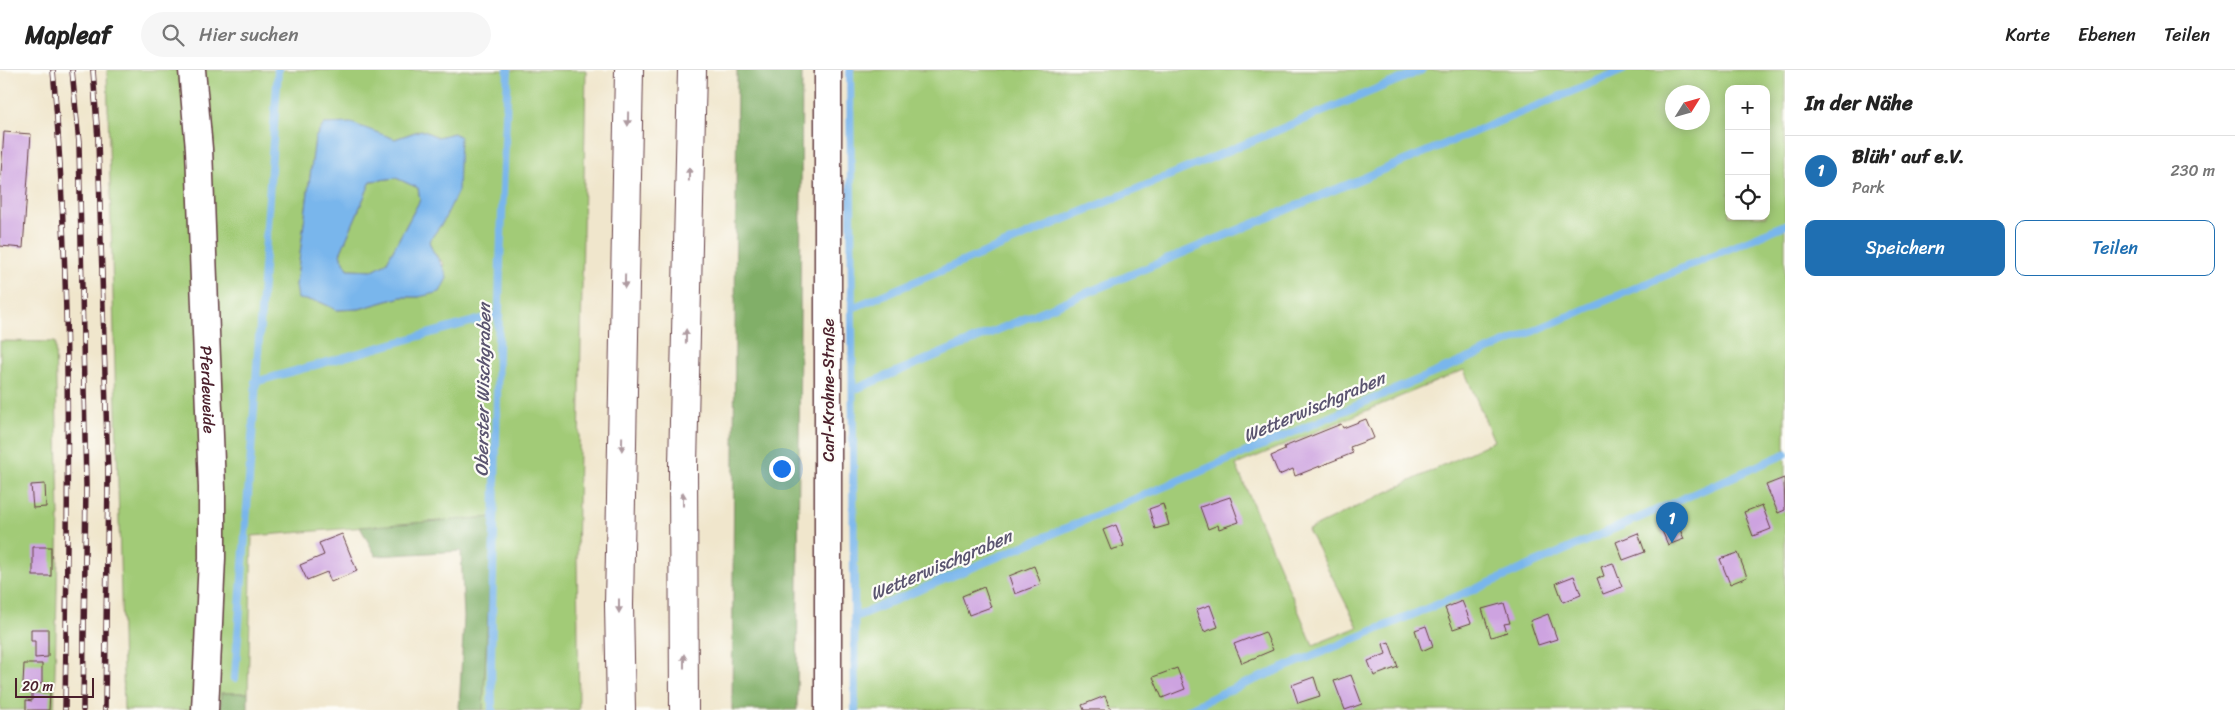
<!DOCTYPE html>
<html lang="de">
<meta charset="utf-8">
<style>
:root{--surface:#fff;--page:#f6f6f6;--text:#222;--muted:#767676;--line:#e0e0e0;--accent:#1f6fb2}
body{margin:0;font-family:Sriracha,sans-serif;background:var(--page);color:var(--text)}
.controls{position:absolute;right:15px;top:15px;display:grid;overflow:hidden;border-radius:10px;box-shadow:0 2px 12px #0003}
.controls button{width:45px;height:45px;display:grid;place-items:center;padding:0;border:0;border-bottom:1px solid var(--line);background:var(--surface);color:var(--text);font:25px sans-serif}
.compass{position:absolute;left:1665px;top:15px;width:45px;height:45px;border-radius:50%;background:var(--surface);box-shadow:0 2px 12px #0003;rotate:53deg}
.scale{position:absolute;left:15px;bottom:12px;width:79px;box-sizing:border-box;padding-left:5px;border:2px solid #4a1f2b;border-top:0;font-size:14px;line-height:18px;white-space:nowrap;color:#4a1f2b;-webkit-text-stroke:4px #fdfcf7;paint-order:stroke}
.you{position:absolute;left:781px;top:398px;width:18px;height:18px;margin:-12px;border:4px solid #fff;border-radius:50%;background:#1a73e8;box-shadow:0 0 0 8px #1a73e833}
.badge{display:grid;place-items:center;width:32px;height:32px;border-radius:50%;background:var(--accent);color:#fff;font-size:16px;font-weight:700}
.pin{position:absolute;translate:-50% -41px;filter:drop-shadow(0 1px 2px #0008)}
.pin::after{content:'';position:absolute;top:26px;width:18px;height:15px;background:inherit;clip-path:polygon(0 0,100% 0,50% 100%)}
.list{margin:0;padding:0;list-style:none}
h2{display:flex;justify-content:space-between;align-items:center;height:65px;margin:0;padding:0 20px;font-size:21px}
h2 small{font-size:16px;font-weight:400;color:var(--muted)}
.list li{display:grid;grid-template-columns:32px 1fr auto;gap:15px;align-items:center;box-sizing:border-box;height:70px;padding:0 20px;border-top:1px solid var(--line)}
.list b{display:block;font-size:19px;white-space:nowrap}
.list p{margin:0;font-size:16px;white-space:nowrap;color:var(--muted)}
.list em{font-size:16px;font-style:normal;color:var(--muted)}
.actions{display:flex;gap:10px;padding:15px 20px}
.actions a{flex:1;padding:11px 0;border:1px solid var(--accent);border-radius:10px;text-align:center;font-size:18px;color:var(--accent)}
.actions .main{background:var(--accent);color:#fff}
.icon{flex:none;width:28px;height:28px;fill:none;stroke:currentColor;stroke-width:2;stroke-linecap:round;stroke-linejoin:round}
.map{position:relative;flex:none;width:1785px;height:640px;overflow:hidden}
header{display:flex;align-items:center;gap:30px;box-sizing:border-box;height:70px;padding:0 25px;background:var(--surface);border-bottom:1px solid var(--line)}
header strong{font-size:24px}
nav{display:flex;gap:28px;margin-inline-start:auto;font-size:18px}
.search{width:350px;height:45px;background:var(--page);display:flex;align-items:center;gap:12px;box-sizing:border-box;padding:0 18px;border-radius:28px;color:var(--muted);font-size:19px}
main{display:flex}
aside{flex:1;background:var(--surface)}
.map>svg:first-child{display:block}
.green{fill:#a2cb77;stroke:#767551;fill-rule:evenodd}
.forest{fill:#81af68;stroke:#66674a}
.water{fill:#79b6ec;stroke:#626a8c;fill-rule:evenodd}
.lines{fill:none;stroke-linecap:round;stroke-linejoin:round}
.stream{stroke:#79b6ec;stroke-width:8}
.building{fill:#cda3e0}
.minor-casing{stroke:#633d43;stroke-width:29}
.highway-casing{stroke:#633d43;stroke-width:30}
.minor{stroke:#fff;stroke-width:26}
.highway{stroke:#fff;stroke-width:28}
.rail-casing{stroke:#4a1f2b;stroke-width:5.5}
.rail{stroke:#fdfcf7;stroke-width:4;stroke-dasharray:11;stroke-linecap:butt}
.oneway{fill:#ae9aa0}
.labels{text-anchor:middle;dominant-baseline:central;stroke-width:4.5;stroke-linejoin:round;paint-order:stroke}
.street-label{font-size:16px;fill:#4a1f2b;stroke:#fdfcf7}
.water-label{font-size:18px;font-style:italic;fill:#5a546f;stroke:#fdfcf7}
</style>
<header>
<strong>Mapleaf</strong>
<div class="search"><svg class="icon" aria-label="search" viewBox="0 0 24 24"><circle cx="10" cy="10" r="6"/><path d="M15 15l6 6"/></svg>Hier suchen</div>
<nav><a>Karte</a><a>Ebenen</a><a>Teilen</a></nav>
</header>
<main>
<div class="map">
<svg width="1785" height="640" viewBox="0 0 1785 640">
<rect width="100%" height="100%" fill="#fdfcf7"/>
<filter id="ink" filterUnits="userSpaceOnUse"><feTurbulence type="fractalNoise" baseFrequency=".02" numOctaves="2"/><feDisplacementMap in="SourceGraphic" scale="10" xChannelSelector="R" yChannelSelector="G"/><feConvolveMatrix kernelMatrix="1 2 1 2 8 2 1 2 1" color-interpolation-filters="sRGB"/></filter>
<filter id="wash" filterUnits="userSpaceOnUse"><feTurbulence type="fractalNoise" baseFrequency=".0096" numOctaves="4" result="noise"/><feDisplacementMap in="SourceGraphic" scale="20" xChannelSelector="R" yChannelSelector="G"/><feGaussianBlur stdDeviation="1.12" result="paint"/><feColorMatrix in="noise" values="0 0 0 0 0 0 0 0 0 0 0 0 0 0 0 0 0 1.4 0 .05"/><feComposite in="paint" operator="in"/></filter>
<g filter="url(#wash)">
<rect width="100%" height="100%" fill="#f0e6cc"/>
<!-- green -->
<g class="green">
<path d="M107 0H586L577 489 579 640H483L493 447 252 466 248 623H221V640H124ZM324 54 395 69 421 60 438 67 454 63 443 152 429 171 432 181 444 194 419 227H401L359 239 337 240 320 232 296 215 315 68Z"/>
<path d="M851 0H1785V640H855L857 551ZM1729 19H1766V146H1729ZM1672 22H1702V52H1672ZM1464 300 1494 371 1308 460 1358 557 1313 575 1236 395Z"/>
<polygon points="396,108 418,118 420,130 386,193 373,200 348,199 340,184 371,111"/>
<polygon points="0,271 55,272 59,446 54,640 0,640"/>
</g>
<!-- forest -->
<g class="forest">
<polygon points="737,0 802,0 797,640 732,640"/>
<polygon points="493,447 483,640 459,640 464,547 461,481 376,486 360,457"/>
<rect x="221" y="623" width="27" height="17"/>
</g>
<!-- water -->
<path class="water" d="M351 53 395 69 421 60 438 67 454 63 460 67 458 121 443 152 429 171C433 187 443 190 447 208L440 222 419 227H401L359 239 337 240 320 232 298 229 296 215 315 68 324 54ZM396 108 418 118 420 130 386 193 373 200 348 199 340 184 371 111Z"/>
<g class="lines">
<!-- stream -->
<g class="stream">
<polyline points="850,0 855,640"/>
<polyline points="852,238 1422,0"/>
<polyline points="255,312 499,244"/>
<polyline points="853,320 1623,0"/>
<polyline points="855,547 1785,155"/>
<polyline points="235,608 278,0"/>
<polyline points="492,640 491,593 500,192 508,0"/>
<polyline points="1187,640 1220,624 1492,512 1785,384"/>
</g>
</g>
<g id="blocks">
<!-- building -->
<g class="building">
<polygon points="4,62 31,64 23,178 0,176 0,117"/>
<polygon points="1366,349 1374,368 1350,377 1353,383 1295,406 1293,399 1279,405 1271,386 1285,380 1284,377 1341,354 1343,358"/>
<polygon points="1784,408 1785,440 1778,443 1766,415"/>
<polygon points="45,414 46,437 33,438 31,415"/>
<polygon points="1230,427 1239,452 1219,459 1218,455 1208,459 1200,437"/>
<polygon points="1163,434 1169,455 1155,459 1149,439"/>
<polygon points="1762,435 1771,459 1753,466 1744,442"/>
<polygon points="1674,445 1684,469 1668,475 1658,451"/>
<polygon points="1116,455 1124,476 1111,480 1103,460"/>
<polygon points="1638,463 1645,482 1623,490 1616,472"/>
<polygon points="342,464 357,501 331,512 327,502 307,510 300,495 324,485 319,473"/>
<rect x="33" y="477" width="18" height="29"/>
<polygon points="1738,483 1747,507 1730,514 1720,489"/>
<polygon points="1613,493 1622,517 1603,524 1597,508 1604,506 1601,497"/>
<polygon points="1034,496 1041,514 1015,524 1009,506"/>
<polygon points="1574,506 1581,525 1563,532 1556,513"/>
<polygon points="984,517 991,537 969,545 962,526"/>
<polygon points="1462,531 1471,553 1453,559 1445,538"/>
<polygon points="1504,533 1510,553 1504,554 1507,562 1491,567 1482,539"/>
<polygon points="1210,535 1218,557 1204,562 1196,540"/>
<polygon points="1548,544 1557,569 1538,575 1530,551"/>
<polygon points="1426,556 1433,576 1422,581 1415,560"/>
<polygon points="31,559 48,559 48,587 35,588 35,571 31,571"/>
<polygon points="1265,562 1273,580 1242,593 1234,574"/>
<polygon points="1389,572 1398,597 1374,606 1368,591 1386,584 1383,574"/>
<polygon points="24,594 42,594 42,614 23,614"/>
<polygon points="1177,598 1185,619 1162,628 1153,607"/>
<polygon points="1351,605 1362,634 1345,640 1334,611"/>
<polygon points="1314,607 1320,626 1298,633 1292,615"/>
<polygon points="32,622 50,622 49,640 26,640 26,630 32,631"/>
<polygon points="1105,626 1111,640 1084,640 1082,635"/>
</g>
</g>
</g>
<g filter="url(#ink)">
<use href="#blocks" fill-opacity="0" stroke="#633d43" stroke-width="1"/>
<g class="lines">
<!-- minor casing -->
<g class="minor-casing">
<g id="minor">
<path id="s1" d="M192 0 199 79 212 418V488L205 640"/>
<polyline points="828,0 828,640"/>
</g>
</g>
<!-- highway casing -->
<g class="highway-casing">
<g id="highway">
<polyline points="621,640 619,535 629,0"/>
<polyline points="684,640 683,395 692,0"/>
</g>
</g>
<!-- minor -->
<use href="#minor" class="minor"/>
<!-- highway -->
<use href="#highway" class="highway"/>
<!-- rail casing -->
<g class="rail-casing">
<g id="rail">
<path d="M53 0C72 212 68 427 65 640"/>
<polyline points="72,0 79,73 86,415 83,640"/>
<polyline points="93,0 98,70 108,405 105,640"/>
</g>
</g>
<!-- rail -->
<use href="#rail" class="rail"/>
</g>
<!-- one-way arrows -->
<defs><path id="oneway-solid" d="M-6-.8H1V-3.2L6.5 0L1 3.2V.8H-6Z" transform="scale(1.25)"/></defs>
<g class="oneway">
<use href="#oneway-solid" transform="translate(628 49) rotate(91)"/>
<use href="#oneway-solid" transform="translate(689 104) rotate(-89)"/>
<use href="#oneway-solid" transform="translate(625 211) rotate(91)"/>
<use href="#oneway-solid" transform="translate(686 266) rotate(-89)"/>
<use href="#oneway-solid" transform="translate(622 374) rotate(91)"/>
<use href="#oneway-solid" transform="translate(683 429) rotate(-90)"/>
<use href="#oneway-solid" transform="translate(619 536) rotate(90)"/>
<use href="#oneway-solid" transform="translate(684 591) rotate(-90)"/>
</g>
</g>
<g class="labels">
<!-- street labels -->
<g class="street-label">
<text stroke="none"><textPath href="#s1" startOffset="320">Pferdeweide</textPath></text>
<text transform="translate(828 320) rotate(-90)">Carl-Krohne-Straße</text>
</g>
<!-- water labels -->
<g class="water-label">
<text transform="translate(483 320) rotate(-89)">Oberster Wischgraben</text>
<text transform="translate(1314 337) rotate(-23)">Wetterwischgraben</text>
<text transform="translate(941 495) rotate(-23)">Wetterwischgraben</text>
</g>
</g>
</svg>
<div class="controls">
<button>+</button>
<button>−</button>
<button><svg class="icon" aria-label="locate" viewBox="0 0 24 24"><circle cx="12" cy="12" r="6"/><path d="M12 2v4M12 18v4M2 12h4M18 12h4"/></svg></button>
</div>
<svg class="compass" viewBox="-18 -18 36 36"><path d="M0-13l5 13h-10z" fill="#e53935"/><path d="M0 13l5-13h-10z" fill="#767676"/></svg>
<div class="scale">20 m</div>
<div class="you"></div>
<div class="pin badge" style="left:1672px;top:473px">1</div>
</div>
<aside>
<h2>In der Nähe<small></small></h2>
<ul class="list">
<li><span class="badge">1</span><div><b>Blüh' auf e.V.</b><p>Park</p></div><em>230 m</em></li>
</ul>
<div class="actions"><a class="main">Speichern</a><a>Teilen</a></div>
</aside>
</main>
